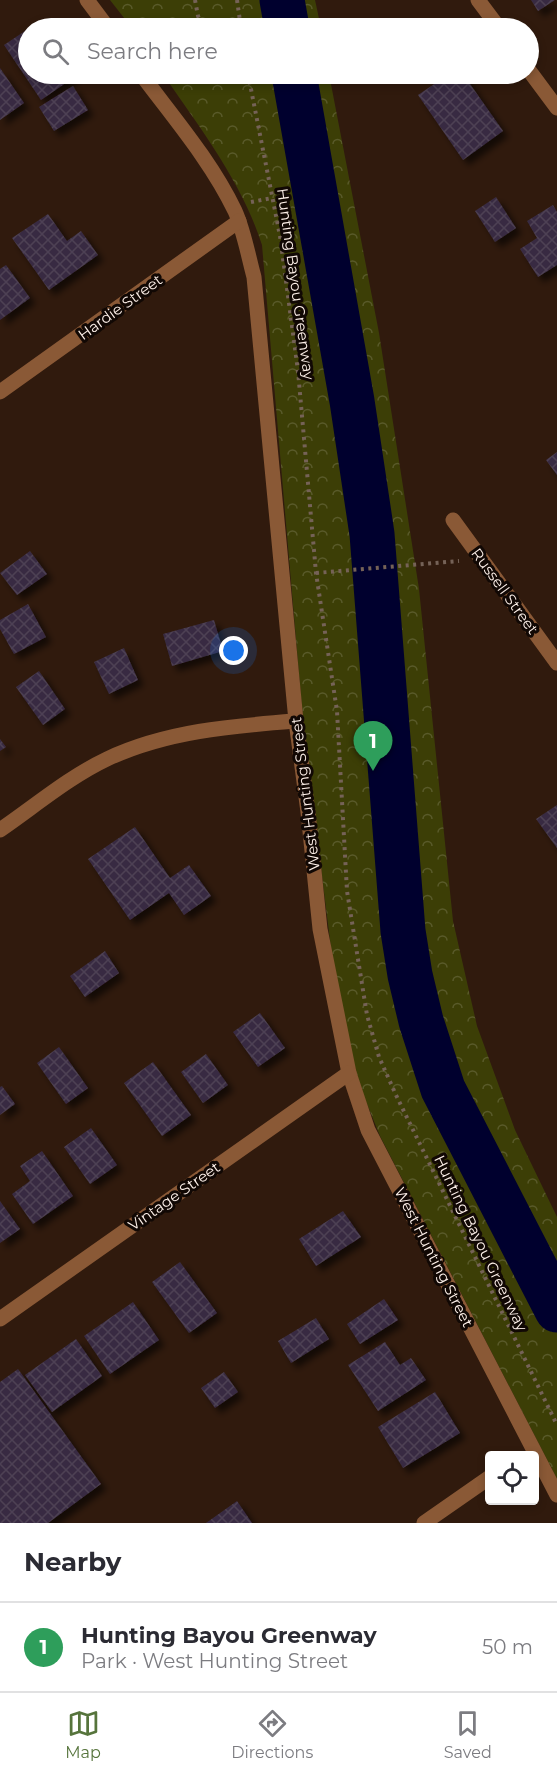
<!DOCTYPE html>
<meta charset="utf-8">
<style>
:root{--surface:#fff;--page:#f2f2f3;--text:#2b2b33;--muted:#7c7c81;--line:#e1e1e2;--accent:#56743c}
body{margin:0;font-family:Montserrat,sans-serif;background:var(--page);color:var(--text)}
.controls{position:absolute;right:18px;bottom:18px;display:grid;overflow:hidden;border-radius:6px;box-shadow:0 3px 9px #0003}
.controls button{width:54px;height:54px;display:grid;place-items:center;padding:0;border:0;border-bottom:2px solid var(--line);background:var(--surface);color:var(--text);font:30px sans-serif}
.you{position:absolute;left:234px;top:651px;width:21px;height:21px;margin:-15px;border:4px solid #fff;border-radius:50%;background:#1a73e8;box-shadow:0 0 0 9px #1a73e833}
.badge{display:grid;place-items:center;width:39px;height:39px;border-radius:50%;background:var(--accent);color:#fff;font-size:20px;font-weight:700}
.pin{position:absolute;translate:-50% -50px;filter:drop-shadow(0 2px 3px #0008)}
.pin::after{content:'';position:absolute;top:32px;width:21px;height:18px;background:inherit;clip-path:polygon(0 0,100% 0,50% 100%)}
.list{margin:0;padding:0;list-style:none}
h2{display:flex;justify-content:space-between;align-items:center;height:78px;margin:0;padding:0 24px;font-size:26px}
h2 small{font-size:20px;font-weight:400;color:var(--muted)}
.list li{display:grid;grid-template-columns:39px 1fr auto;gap:18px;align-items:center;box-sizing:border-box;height:90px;padding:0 24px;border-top:2px solid var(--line)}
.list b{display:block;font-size:22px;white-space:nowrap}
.list p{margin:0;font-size:20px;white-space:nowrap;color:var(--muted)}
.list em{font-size:20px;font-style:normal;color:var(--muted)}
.icon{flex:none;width:33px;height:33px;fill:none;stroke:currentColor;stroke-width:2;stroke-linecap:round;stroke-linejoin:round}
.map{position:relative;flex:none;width:557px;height:1523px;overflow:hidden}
.search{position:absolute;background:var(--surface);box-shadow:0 3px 9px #0003;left:18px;right:18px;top:18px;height:66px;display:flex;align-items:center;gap:15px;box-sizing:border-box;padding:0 21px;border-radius:33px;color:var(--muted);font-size:22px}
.sheet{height:168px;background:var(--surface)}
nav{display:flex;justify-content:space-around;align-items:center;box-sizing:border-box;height:84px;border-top:2px solid var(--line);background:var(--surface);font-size:16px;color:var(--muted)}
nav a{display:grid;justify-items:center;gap:3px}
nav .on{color:var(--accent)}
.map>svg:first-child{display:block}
.park{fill:url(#park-crowns)}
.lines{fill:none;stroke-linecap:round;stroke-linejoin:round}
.river{stroke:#00002e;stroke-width:45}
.building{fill:url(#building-cross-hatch);filter:url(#shadow)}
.path{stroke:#756257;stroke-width:4;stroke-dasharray:3 4.5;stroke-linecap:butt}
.minor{stroke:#8a5936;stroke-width:15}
.labels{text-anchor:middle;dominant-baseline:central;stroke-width:6;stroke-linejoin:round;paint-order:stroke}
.street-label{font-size:15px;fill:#fef1ea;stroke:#110804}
</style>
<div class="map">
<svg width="557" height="1523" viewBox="0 0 557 1523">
<defs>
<pattern id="park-crowns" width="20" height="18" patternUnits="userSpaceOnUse" patternTransform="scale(1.5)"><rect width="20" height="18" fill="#3c3e06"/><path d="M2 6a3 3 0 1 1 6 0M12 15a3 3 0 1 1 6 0" fill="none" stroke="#595a2a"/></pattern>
<pattern id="building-cross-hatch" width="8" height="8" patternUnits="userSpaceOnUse" patternTransform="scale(1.5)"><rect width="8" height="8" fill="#392c42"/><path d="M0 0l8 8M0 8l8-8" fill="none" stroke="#4d4154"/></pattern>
<filter id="shadow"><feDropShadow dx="5.5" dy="5.5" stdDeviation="3" flood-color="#0009"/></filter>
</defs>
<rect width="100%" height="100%" fill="#301a0d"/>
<!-- park -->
<g class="park">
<polygon points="110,0 315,0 321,28 132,28"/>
<path d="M163 74H329L379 333 419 589 453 921 477 1026 515 1130 557 1217V1479L380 1136 363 1094 353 1061 333 964 304 732 262 245C242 182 200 128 163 74Z"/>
</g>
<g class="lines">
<!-- river -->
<g class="river">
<polyline points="282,0 287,28"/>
<polyline points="294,74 352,401 372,534 403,931 410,975 421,1021 443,1089 557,1310"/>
</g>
</g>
<!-- building -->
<g class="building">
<polygon points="531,0 555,0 538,11"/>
<polygon points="28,29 28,74 70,74 73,78 41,100 4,45"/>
<polygon points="0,68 24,103 0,120"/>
<polygon points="449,74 463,74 503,131 463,160 418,95"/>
<polygon points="73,86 88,110 54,131 39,107"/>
<polygon points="496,197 516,228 495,242 475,211"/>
<polygon points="553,205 557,212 557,265 538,277 520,249 537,238 527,221"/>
<polygon points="48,214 67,241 81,231 98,255 49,290 12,238"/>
<polygon points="6,265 30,298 0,320 0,269"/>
<polygon points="557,452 557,475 546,460"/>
<polygon points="30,551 47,574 17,595 0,573"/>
<polygon points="28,604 46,637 14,654 0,629 0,620"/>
<polygon points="214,620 223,651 172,666 163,634"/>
<polygon points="124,648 138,680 109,694 94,662"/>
<polygon points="39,671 65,709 43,725 16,687"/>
<polygon points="0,739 6,747 0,751"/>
<polygon points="557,805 557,848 536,819"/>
<polygon points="135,827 170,878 189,865 211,896 184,915 169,893 130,920 88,859"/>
<polygon points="105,951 119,973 85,997 70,976"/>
<polygon points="260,1013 285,1048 258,1067 233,1032"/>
<polygon points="59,1047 88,1088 66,1104 37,1063"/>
<polygon points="206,1054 228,1085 203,1103 181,1072"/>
<polygon points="153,1062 191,1115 162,1136 124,1083"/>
<polygon points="2,1086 15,1104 0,1115 0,1087"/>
<polygon points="91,1128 117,1165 90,1184 64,1147"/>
<polygon points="42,1151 73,1196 33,1224 12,1194 30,1181 20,1166"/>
<polygon points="0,1201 20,1229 0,1243"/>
<polygon points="343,1211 361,1237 316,1266 299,1239"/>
<polygon points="180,1262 217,1313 189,1333 152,1282"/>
<polygon points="384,1299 398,1320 360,1344 347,1324"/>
<polygon points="133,1302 159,1340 110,1374 84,1336"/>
<polygon points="316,1318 329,1339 291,1363 278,1341"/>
<polygon points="76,1339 102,1376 52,1412 25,1375"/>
<polygon points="385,1342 400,1365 411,1358 426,1380 378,1411 348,1365"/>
<polygon points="18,1369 101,1484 48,1523 0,1523 0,1382"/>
<polygon points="224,1372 238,1392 215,1408 201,1388"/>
<polygon points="435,1392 460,1433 403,1468 378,1427"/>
<polygon points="237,1501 252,1523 206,1523"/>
</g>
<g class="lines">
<!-- path -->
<g class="path">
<polyline points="195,0 198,16 204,28"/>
<polyline points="237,0 241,28"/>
<polyline points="248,74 280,236 298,371 316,573 337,711 347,891 367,1015 379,1057 396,1095 557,1425"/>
<polyline points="251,202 272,198"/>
<polyline points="316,573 459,561"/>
</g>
<!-- minor -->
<g class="minor">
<polyline points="87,0 108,28"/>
<polyline points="478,0 499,28"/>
<polyline points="528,69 557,108"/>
<path d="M141 74C173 117 211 161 235 211 244 231 248 255 254 277L296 721 308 812 320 929 349 1073 368 1130 557 1495"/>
<polyline points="0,392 239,221"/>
<polyline points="453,520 557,663"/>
<path d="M0 830C35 806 69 777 107 759 166 731 232 726 296 721"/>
<polyline points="0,1319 349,1073"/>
<polyline points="424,1523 490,1477"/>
</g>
</g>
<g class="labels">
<!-- street labels -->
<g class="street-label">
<text transform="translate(296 284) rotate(82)">Hunting Bayou Greenway</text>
<text transform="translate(120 307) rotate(-36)">Hardie Street</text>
<text transform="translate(505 591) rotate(54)">Russell Street</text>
<text transform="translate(305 794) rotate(-97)">West Hunting Street</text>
<text transform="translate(174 1196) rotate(-35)">Vintage Street</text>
<text transform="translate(481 1243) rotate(64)">Hunting Bayou Greenway</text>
<text transform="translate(434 1257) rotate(63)">West Hunting Street</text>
</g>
</g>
</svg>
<div class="controls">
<button><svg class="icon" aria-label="locate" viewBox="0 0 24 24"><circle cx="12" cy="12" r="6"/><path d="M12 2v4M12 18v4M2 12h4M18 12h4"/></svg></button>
</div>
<div class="you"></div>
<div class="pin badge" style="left:373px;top:771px;background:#2e9e5b">1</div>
<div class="search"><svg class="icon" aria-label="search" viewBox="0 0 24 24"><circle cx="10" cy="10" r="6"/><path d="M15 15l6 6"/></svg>Search here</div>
</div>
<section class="sheet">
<h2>Nearby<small></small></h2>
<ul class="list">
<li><span class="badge" style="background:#2e9e5b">1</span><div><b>Hunting Bayou Greenway</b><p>Park · West Hunting Street</p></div><em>50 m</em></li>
</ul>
</section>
<nav>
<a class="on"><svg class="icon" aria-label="map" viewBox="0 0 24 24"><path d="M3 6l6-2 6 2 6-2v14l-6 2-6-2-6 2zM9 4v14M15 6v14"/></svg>Map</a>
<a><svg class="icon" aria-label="directions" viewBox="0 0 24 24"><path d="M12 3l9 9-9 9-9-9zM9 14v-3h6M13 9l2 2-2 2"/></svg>Directions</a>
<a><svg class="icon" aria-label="saved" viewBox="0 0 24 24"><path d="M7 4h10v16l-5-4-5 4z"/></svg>Saved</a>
</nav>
